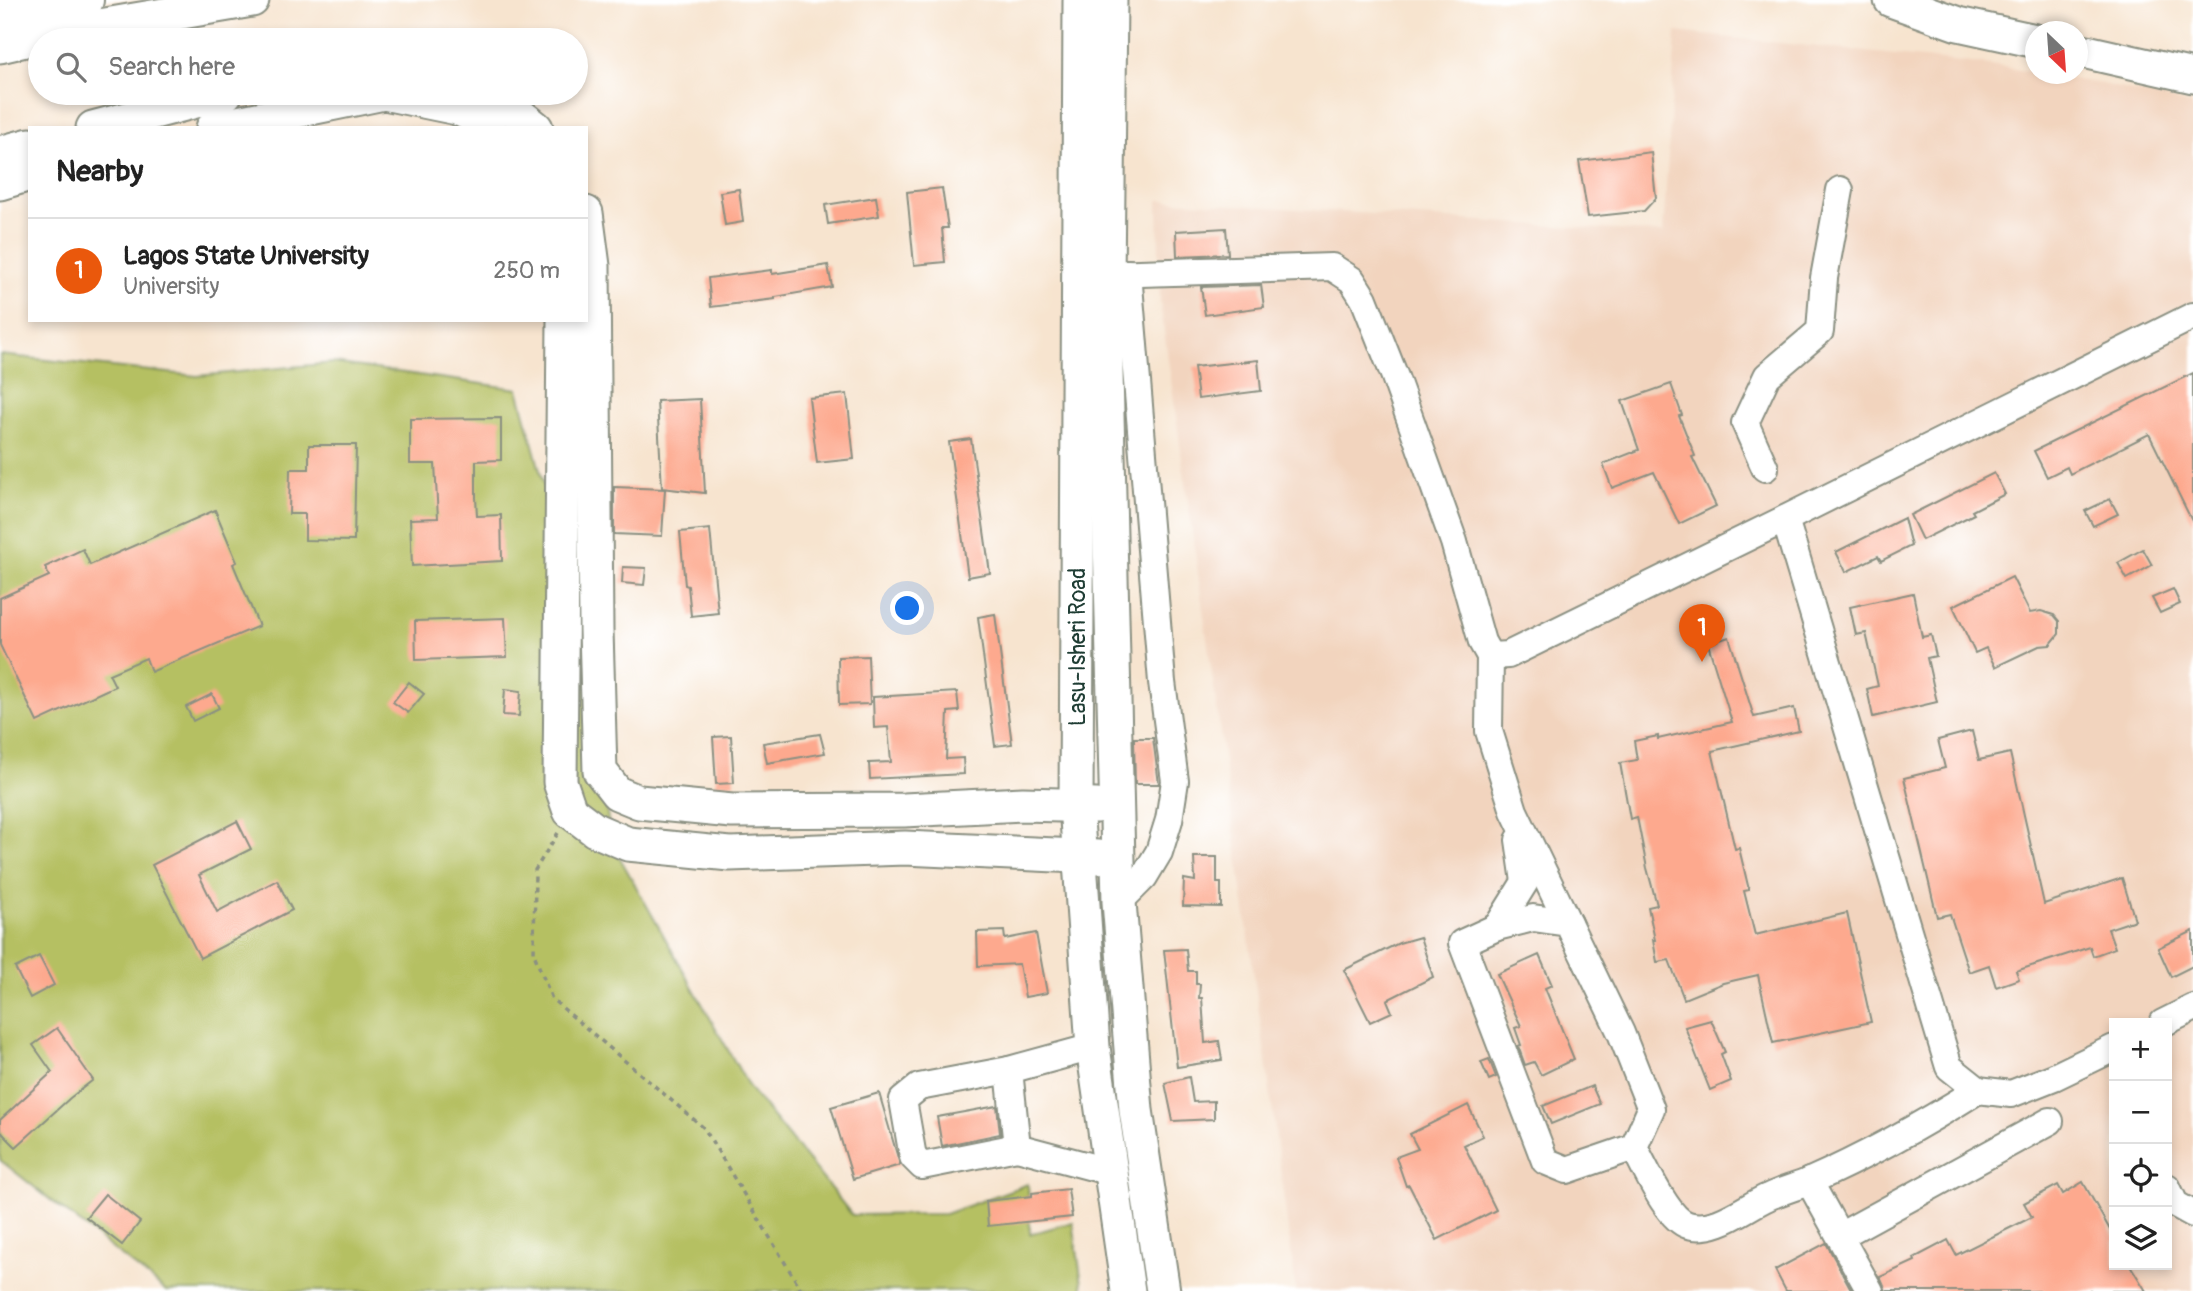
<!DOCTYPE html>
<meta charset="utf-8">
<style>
:root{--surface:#fff;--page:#f2f2f2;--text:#222;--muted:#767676;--line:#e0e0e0;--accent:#ea580c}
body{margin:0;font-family:Pangolin,sans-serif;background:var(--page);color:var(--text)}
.controls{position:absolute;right:21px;bottom:21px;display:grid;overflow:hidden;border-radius:0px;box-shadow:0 4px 10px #0003}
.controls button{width:63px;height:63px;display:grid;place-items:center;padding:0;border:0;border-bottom:2px solid var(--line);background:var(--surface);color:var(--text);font:35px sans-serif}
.compass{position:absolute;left:2025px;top:21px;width:63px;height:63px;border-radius:50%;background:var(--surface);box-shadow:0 4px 10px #0003;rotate:155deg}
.you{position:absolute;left:908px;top:609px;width:24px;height:24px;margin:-18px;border:5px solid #fff;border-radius:50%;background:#1a73e8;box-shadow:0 0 0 10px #1a73e833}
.badge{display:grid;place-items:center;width:46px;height:46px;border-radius:50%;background:var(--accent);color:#fff;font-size:23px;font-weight:700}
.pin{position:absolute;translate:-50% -58px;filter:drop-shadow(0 2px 4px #0008)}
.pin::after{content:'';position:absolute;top:37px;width:24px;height:21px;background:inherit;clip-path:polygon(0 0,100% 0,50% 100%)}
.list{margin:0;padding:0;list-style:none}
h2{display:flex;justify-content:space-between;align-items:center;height:91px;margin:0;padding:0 28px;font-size:30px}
h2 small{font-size:23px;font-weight:400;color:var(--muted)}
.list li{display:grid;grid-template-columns:46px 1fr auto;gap:21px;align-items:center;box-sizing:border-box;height:105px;padding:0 28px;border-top:2px solid var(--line)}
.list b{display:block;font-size:26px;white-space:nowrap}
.list p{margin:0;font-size:23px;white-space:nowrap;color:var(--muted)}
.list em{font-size:23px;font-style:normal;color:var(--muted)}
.icon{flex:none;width:38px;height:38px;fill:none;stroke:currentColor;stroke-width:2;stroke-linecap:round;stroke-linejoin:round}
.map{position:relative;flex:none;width:2193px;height:1291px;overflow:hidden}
.search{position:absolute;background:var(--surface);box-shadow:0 4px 10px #0003;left:28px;top:28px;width:560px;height:77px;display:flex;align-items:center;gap:18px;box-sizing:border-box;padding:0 24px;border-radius:38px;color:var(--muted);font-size:26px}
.panel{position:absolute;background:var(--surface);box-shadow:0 4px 10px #0003;left:28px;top:126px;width:560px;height:196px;border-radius:0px}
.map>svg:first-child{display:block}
.built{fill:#f2d4be;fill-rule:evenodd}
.green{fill:#b5c062;stroke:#6a7e4b;stroke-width:2}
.building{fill:#fda98e}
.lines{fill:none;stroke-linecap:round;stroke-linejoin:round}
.minor-casing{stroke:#8b9082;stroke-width:30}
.major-casing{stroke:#8b9082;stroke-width:37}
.highway-casing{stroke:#8b9082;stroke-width:42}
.path{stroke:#8b9082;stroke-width:3.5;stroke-dasharray:5 5;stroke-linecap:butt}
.minor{stroke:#fff;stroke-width:26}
.major{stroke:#fff;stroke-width:33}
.highway{stroke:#fff;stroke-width:38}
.labels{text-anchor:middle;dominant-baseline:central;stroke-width:5;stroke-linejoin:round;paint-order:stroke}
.street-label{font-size:23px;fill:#1f3d34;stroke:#fff}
</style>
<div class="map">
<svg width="2193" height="1291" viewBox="0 0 2193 1291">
<rect width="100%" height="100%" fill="#fff"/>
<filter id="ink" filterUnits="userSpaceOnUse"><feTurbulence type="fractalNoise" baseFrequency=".0143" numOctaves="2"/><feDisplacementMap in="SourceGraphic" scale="14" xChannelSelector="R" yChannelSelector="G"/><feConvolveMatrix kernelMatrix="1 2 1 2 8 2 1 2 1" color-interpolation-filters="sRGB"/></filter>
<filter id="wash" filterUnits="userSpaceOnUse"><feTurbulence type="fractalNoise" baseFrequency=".00686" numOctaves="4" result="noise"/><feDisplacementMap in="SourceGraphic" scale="28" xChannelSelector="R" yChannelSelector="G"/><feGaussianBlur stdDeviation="1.57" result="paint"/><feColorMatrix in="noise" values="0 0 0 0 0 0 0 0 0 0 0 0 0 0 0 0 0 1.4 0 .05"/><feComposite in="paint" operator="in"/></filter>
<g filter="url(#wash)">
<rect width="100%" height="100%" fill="#f7e4cf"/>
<!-- built -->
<path class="built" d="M1676 32 1990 65 2102 84 2193 105V1291H1296L1269 1083 1160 301 1158 200 1663 233ZM2114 1023H2167V1265H2114Z"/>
<!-- green -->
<polygon class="green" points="0,355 197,376 333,363 518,389 582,627 611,842 750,1089 852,1215 945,1214 1028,1184 1030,1234 1073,1222 1083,1291 166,1291 0,1160"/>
<g id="blocks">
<!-- building -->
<g class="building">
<polygon points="1651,152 1656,198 1644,211 1588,217 1579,161"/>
<polygon points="942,188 948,228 942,228 945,262 914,265 907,192"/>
<polygon points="739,189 743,222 725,225 720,192"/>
<polygon points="876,197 879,216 828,224 825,205"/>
<polygon points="1226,228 1228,254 1177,256 1176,231"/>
<polygon points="828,265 832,287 775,297 775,299 711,307 708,278 772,270 772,274"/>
<polygon points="1261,285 1264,307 1205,315 1201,287"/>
<polygon points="1258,360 1261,391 1198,399 1194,367"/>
<polygon points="2193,373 2193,523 2149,434 2070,474 2067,467 2047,477 2034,451"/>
<polygon points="1671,384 1682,415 1679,416 1695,456 1692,457 1716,506 1679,524 1654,472 1612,488 1603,464 1639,450 1622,401"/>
<polygon points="847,394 854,459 817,463 809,398"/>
<polygon points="700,399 705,493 662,488 657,401"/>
<polygon points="501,418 501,460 476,461 476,497 477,516 501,515 502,561 412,566 410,519 438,518 435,464 410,464 410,419"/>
<polygon points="971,439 990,573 968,577 949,442"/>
<polygon points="309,445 356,445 354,541 305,540 305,514 289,514 290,469 309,469"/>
<polygon points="1994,473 2005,494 1972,511 1974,514 1922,540 1910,515"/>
<polygon points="614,487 665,489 662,536 614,534"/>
<polygon points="2110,499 2118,514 2093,526 2085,511"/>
<polygon points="215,510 237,562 233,564 259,626 151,672 146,658 109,674 115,686 37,722 0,645 0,598 49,576 45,567 83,549 90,565"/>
<polygon points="1904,518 1911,546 1881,561 1878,556 1846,572 1836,552"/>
<polygon points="710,529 718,613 691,616 688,586 685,585 680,532"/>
<polygon points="2143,549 2152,565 2127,579 2118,563"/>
<polygon points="623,567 646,568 644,585 622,583"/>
<polygon points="2012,577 2030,613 2041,611 2054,615 2059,621 2059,634 2050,645 2039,646 1995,667 1986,648 1975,653 1953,606"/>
<polygon points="2173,589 2180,604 2160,613 2152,598"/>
<polygon points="1913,593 1922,637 1931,635 1936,656 1927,658 1937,702 1873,717 1867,689 1878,686 1866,633 1856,635 1850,607"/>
<polygon points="995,614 1012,744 995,746 978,617"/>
<polygon points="505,618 507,657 416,660 415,621"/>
<polygon points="1729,637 1754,717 1794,708 1799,731 1712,751 1735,849 1739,848 1749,890 1744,891 1755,935 1847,913 1871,1022 1773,1043 1758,975 1723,983 1684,999 1669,960 1657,962 1653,940 1655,940 1648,907 1657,905 1647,868 1637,817 1630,819 1620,763 1637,760 1634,741 1658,736 1658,739 1732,722 1708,644"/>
<polygon points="868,656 870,704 839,705 838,657"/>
<polygon points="409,682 424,694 408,713 393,702"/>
<polygon points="505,689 521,691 519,716 503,715"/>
<polygon points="957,692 959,711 948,712 946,759 963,758 964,774 870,779 869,763 891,762 888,727 874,728 873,697"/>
<polygon points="212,694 219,708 193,721 186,707"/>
<polygon points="1972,731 1979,760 2010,753 2044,904 2122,878 2135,920 2108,929 2115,948 2093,956 2090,947 2016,971 2019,979 1996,987 1989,965 1969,972 1950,914 1937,917 1904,778 1945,768 1938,740"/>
<polygon points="820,734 825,753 767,763 763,743"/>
<polygon points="731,736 734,783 716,784 713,737"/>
<polygon points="1134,738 1153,738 1159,784 1135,784"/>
<polygon points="237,821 251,849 199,875 217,912 277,880 292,910 200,958 152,865"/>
<polygon points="1194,857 1217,857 1217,883 1221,883 1221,907 1183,906 1184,879 1195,881"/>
<polygon points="1004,931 1005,939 1036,933 1047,993 1025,997 1019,964 978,966 977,932"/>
<polygon points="2193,931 2193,966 2171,977 2158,948"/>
<polygon points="1420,937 1433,977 1387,1000 1392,1012 1370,1022 1344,970 1399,943"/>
<polygon points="1186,949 1188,971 1196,971 1196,984 1200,984 1199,998 1202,998 1205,1043 1219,1041 1222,1060 1177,1067 1164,950"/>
<polygon points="1539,955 1552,985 1545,988 1574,1059 1541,1075 1534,1062 1525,1065 1518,1046 1521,1045 1515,1028 1521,1026 1497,974"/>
<polygon points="39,956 54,985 30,998 15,968"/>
<polygon points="1711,1020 1725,1052 1721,1054 1731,1081 1710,1090 1685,1027"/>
<polygon points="57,1028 93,1080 70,1098 16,1147 0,1131 0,1120 52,1072 33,1045"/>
<polygon points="1489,1059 1496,1077 1489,1080 1481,1062"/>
<polygon points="1189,1077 1193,1102 1214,1101 1214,1119 1173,1121 1165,1083"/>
<polygon points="1592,1086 1600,1104 1551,1124 1543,1106"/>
<polygon points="879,1093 900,1165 853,1179 831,1107"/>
<polygon points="1468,1105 1483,1136 1464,1145 1496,1210 1437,1240 1409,1185 1406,1186 1396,1157 1418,1149 1410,1134"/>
<polygon points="997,1106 1000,1134 942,1146 937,1117"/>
<polygon points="2083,1182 2114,1237 2114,1265 2130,1265 2146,1291 1886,1291 1880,1277 1915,1261 1914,1258 1948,1240 1956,1255 2032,1217 2024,1203 2058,1185 2063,1194"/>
<polygon points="1068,1189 1072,1217 988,1226 986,1201 1032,1196 1032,1193"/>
<polygon points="105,1194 140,1222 122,1245 86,1217"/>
<polygon points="1826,1243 1852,1291 1786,1291 1775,1270"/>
</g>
</g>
</g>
<g filter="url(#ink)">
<use href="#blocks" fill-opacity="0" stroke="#8b9082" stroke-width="2"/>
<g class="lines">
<!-- minor casing -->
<g class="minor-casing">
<g id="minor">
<polyline points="1108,274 1332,267 1352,280 1364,299 1395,377 1454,542 1482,642 1490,656 1508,655 1785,519"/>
<polyline points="1765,468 1745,423 1767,376 1820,331 1824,278 1840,190"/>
<polyline points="1490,656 1489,731 1514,811 1568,923"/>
<polyline points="1119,902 1144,877 1159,852 1169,820 1175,781 1162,682 1128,273"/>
<polyline points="1497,927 1525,882 1519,840"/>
<polyline points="2163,1023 2193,1008"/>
<polyline points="1093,1047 1009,1070 1017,1147 1111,1172"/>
<polyline points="2114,1048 2054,1077 2011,1094 1978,1090 1949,1067 1785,519 2193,316"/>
<polyline points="1009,1070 919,1087 903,1100 913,1157 922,1166 1017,1147"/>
<path d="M1634 1147 1651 1109 1621 1033 1568 923 1533 918 1497 927 1462 943 1545 1161 1567 1170 1634 1147C1645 1167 1667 1219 1688 1225 1716 1233 1745 1207 1768 1197 1781 1191 1795 1187 1808 1182 1867 1156 1924 1124 1978 1090"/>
<polyline points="1809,1181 1870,1291"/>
<polyline points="2167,1187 2175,1204 2193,1214"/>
<polyline points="1840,1236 2050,1121"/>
</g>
</g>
<!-- major casing -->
<g class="major-casing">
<g id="major">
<polyline points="1080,0 1076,805 1093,1047 1128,1291"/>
<polyline points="1110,0 1106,373 1119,902 1136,1110 1163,1291"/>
<polyline points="1891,0 1958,24 2036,41"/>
<polyline points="0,46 47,35 252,0"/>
<polyline points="2078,50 2193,76"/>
<polyline points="492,93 536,128"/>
<polyline points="93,128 226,93"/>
<polyline points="213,128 384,93 457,108 474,116 489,128"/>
<polyline points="0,153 30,145"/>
<polyline points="0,183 30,174"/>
<polyline points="586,213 593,266 596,630 600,771 617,793 639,802 732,811 904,810 1023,804 1097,806"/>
<polyline points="564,320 560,782 570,811 595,830 628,844 730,854 905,848 1098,857"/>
</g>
</g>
<!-- highway casing -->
<g class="highway-casing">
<polyline id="highway" points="0,18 84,0"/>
</g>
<!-- path -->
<polyline class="path" points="558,833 535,870 534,954 552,999 704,1128 802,1291"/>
<!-- minor -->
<use href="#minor" class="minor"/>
<!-- major -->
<use href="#major" class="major"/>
<!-- highway -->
<use href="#highway" class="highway"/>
</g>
</g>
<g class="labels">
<!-- street labels -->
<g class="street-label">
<text transform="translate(1077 647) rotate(-90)">Lasu-Isheri Road</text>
</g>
</g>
</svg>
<div class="controls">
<button>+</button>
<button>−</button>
<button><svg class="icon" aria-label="locate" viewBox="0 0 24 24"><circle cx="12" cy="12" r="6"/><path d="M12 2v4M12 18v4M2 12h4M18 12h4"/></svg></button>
<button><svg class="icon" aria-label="layers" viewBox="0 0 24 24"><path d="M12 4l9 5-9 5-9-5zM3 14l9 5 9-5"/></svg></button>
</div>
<svg class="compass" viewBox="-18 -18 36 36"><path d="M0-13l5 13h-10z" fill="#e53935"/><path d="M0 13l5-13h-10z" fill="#767676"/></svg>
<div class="you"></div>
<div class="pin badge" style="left:1702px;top:662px">1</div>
<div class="search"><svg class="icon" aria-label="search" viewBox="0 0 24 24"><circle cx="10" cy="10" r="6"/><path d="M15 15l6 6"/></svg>Search here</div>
<section class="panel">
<h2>Nearby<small></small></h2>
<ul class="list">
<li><span class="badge">1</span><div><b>Lagos State University</b><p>University</p></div><em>250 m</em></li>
</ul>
</section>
</div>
